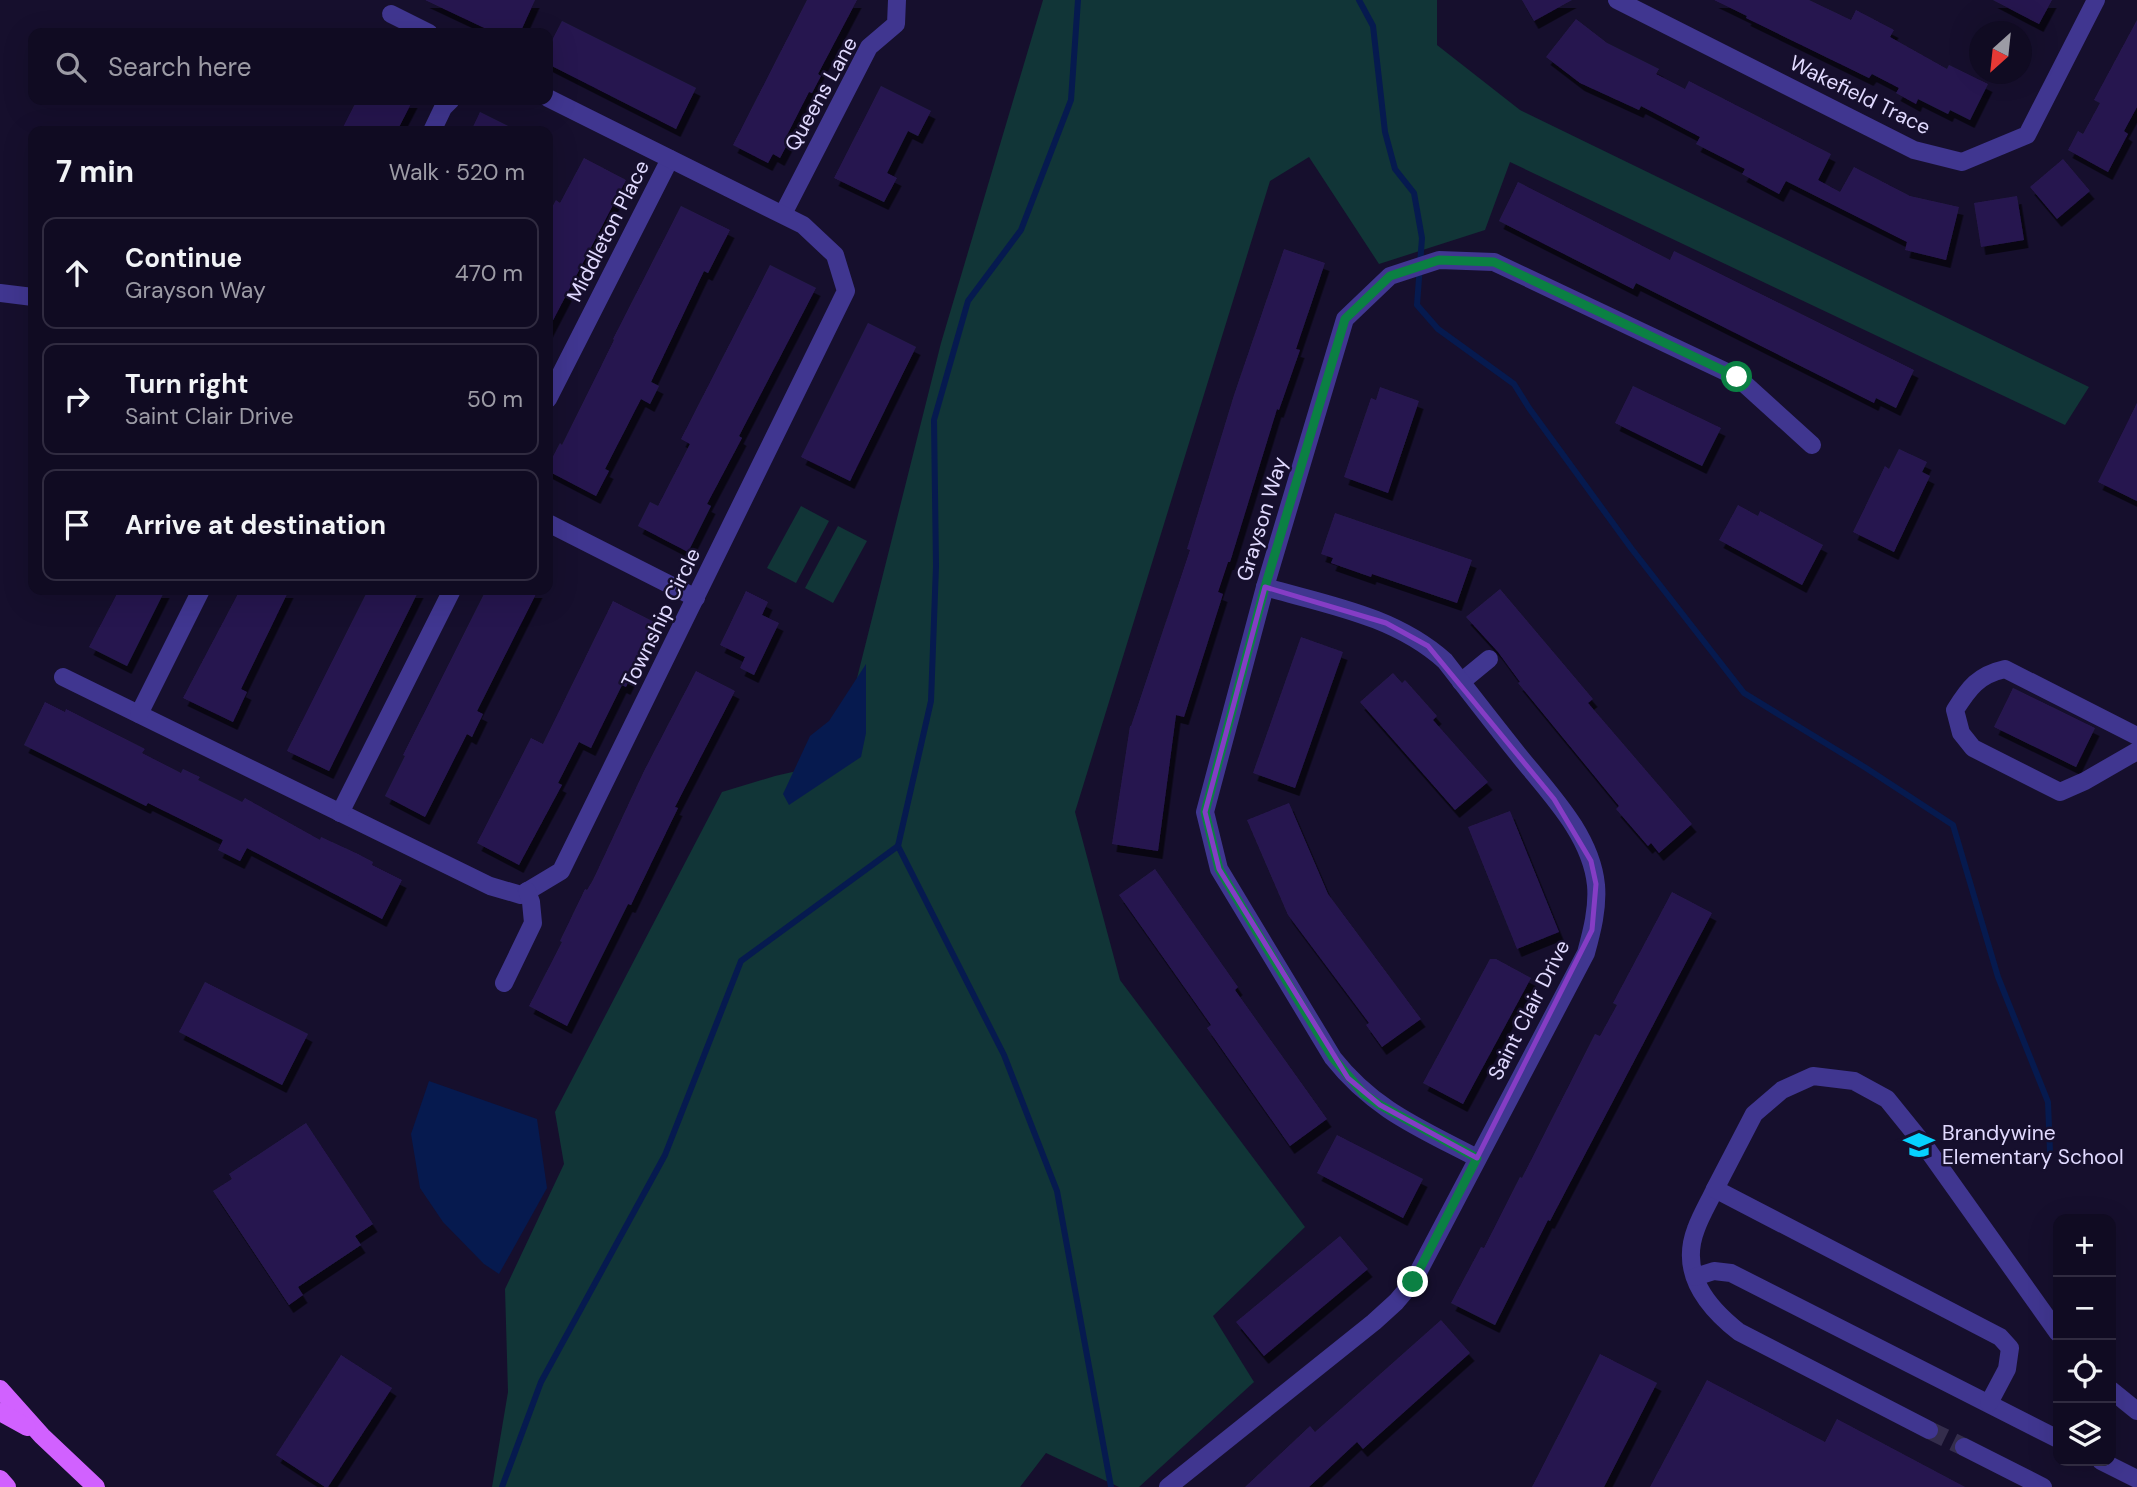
<!DOCTYPE html>
<meta charset="utf-8">
<style>
:root{--surface:#100b22;--page:#19142a;--text:#f1f3f6;--muted:#9c9ba5;--line:#302b40}
body{margin:0;font-family:"DM Sans",sans-serif;background:var(--page);color:var(--text)}
.controls{position:absolute;right:21px;bottom:21px;display:grid;overflow:hidden;border-radius:14px;box-shadow:0 7px 28px #0002}
.controls button{width:63px;height:63px;display:grid;place-items:center;padding:0;border:0;border-bottom:2px solid var(--line);background:var(--surface);color:var(--text);font:35px sans-serif}
.compass{position:absolute;left:1969px;top:21px;width:63px;height:63px;border-radius:50%;background:var(--surface);box-shadow:0 7px 28px #0002;rotate:207deg}
.stop{position:absolute;width:21px;height:21px;margin:-16px;border:5px solid #0b8043;border-radius:50%;background:#fff}
.stop.end{background:#0b8043;border-color:#fff;box-shadow:0 2px 7px #0008}
.list{margin:0;padding:0;list-style:none}
h2{display:flex;justify-content:space-between;align-items:center;height:91px;margin:0;padding:0 28px;font-size:30px}
h2 small{font-size:23px;font-weight:400;color:var(--muted)}
.list li{display:grid;grid-template-columns:46px 1fr auto;gap:21px;align-items:center;box-sizing:border-box;height:112px;margin:0 14px 14px;padding:0 14px;border:2px solid var(--line);border-radius:14px}
.list b{display:block;font-size:26px;white-space:nowrap}
.list p{margin:0;font-size:23px;white-space:nowrap;color:var(--muted)}
.list em{font-size:23px;font-style:normal;color:var(--muted)}
.icon{flex:none;width:38px;height:38px;fill:none;stroke:currentColor;stroke-width:2;stroke-linecap:round;stroke-linejoin:round}
.map{position:relative;flex:none;width:2137px;height:1487px;overflow:hidden}
.search{position:absolute;background:var(--surface);box-shadow:0 7px 28px #0002;left:28px;top:28px;width:525px;height:77px;display:flex;align-items:center;gap:18px;box-sizing:border-box;padding:0 24px;border-radius:14px;color:var(--muted);font-size:26px}
.panel{position:absolute;background:var(--surface);box-shadow:0 7px 28px #0002;left:28px;top:126px;width:525px;height:469px;border-radius:14px}
.map>svg:first-child{display:block}
.green{fill:#113537}
.water{fill:#061a4f}
.lines{fill:none;stroke-linecap:round;stroke-linejoin:round}
.stream{stroke:#061a4f;stroke-width:6}
.building{fill:#28194f;filter:url(#shadow)}
.minor-tunnel{stroke:#342d4c;stroke-width:18;stroke-dasharray:18 9;stroke-linecap:butt}
.minor{stroke:#403690;stroke-width:18}
.major{stroke:#d161ff;stroke-width:18}
.route{stroke:#0b8043;stroke-width:9}
.marked{fill:none;stroke:#853dc5;stroke-width:5;stroke-linejoin:round}
.labels{text-anchor:middle;dominant-baseline:central;stroke-width:5;stroke-linejoin:round;paint-order:stroke}
.street-label{font-size:21px;fill:#e1daff;stroke:#160f2d}
.poi-label{font-size:21px;fill:#e1daff;stroke:#160f2d;text-anchor:start}
</style>
<div class="map">
<svg width="2137" height="1487" viewBox="0 0 2137 1487">
<defs>
<filter id="shadow"><feDropShadow dx="4.5" dy="8" stdDeviation="0" flood-color="#0009"/></filter>
</defs>
<rect width="100%" height="100%" fill="#160f2d"/>
<!-- green -->
<g class="green">
<polygon points="1043,0 1437,0 1437,45 1520,110 2089,387 2065,425 1510,162 1485,230 1379,264 1309,157 1270,181 1075,812 1120,980 1305,1227 1213,1316 1254,1382 1139,1487 1119,1487 1046,1453 1020,1487 492,1487 508,1392 505,1289 564,1164 555,1112 722,792 775,776 836,762 941,343"/>
<polygon points="801,506 829,521 796,583 767,568"/>
<polygon points="838,526 867,541 833,603 805,588"/>
</g>
<!-- water -->
<g class="water">
<polygon points="866,664 866,733 861,757 789,805 783,794 810,736 829,721"/>
<polygon points="429,1081 537,1119 547,1188 499,1274 484,1264 443,1222 420,1188 411,1134"/>
</g>
<g class="lines">
<!-- stream -->
<g class="stream">
<polyline points="1078,0 1071,100 1021,230 968,301 934,420 936,566 931,701 898,846 1004,1055 1057,1191 1111,1487"/>
<polyline points="1359,0 1373,26 1385,132 1395,169 1414,193 1422,238 1417,305 1438,329 1514,384 1529,408 1631,548 1744,693 1866,768 1953,825 1998,977 2048,1102 2050,1152"/>
<polyline points="502,1487 541,1382 665,1155 741,961 898,846"/>
</g>
</g>
<!-- building -->
<g class="building">
<polygon points="425,0 535,0 520,33 495,33"/>
<polygon points="807,0 857,0 818,74 821,76 812,93 809,92 784,141 788,143 780,158 773,154 768,163 733,145"/>
<polygon points="1522,0 1572,0 1534,21"/>
<polygon points="1714,0 1809,0 1851,20 1856,10 1894,30 1890,37 1947,69 1949,65 1988,84 1970,120 1950,110 1948,114 1918,99 1916,104 1896,93 1899,88 1872,74 1869,78 1746,18 1747,16"/>
<polygon points="1993,0 2052,0 2039,24"/>
<polygon points="1576,19 1607,43 1659,69 1656,74 1685,89 1689,81 1831,154 1818,180 1840,192 1854,167 1910,196 1959,207 1946,260 1905,250 1907,242 1786,181 1779,194 1742,174 1745,169 1696,144 1700,137 1641,106 1639,110 1580,83 1546,57"/>
<polygon points="2137,20 2137,107 2124,131 2128,134 2108,172 2068,150 2078,131 2083,134 2100,103 2094,100"/>
<polygon points="562,21 696,88 676,129 548,64 548,48"/>
<polygon points="881,86 931,111 918,136 908,131 887,173 897,178 884,202 834,178"/>
<polygon points="357,100 413,100 397,131 341,131"/>
<polygon points="480,112 518,131 471,131"/>
<polygon points="584,158 626,180 548,330 548,215 556,200 560,203"/>
<polygon points="2063,159 2090,191 2057,219 2030,187"/>
<polygon points="1518,182 1670,260 1674,251 1914,370 1896,408 1876,398 1874,403 1636,283 1633,289 1499,221"/>
<polygon points="2017,196 2024,240 1981,247 1974,203"/>
<polygon points="681,206 730,230 708,273 704,271 651,382 659,386 650,404 641,399 605,469 609,471 596,496 548,471 548,466 560,443 562,445 614,340 613,339"/>
<polygon points="1284,249 1325,263 1296,349 1300,350 1279,410 1277,409 1230,562 1228,562 1218,592 1223,594 1184,717 1176,715 1158,851 1112,844 1130,726 1131,726 1190,550 1187,549 1234,395"/>
<polygon points="770,265 816,288 739,436 742,438 707,504 711,506 688,552 638,526 650,502 658,506 690,444 681,439"/>
<polygon points="868,323 916,347 850,481 801,457"/>
<polygon points="1633,386 1721,428 1702,466 1615,423"/>
<polygon points="1380,387 1419,401 1388,493 1344,477 1371,398 1376,400"/>
<polygon points="2137,403 2137,501 2098,482"/>
<polygon points="1899,449 1927,462 1922,472 1930,476 1894,552 1853,532 1885,466 1889,469"/>
<polygon points="1738,505 1758,516 1760,511 1823,545 1802,585 1719,540"/>
<polygon points="1335,513 1472,560 1457,603 1372,574 1371,577 1331,563 1333,558 1321,554"/>
<polygon points="1500,589 1593,699 1588,703 1692,824 1659,853 1651,843 1648,846 1616,809 1619,806 1518,683 1520,682 1498,652 1466,617"/>
<polygon points="119,590 165,590 127,666 89,647"/>
<polygon points="240,590 289,590 241,689 247,692 233,722 183,698"/>
<polygon points="368,590 419,590 329,771 287,751"/>
<polygon points="486,590 538,590 477,711 483,714 472,737 467,734 425,817 385,796 405,756 403,755"/>
<polygon points="746,591 768,602 762,615 779,623 754,675 740,668 745,657 720,645"/>
<polygon points="613,601 656,623 626,687 622,685 591,748 579,742 558,783 562,785 519,865 477,843 531,738 543,744"/>
<polygon points="1301,637 1343,652 1295,788 1253,773"/>
<polygon points="696,671 735,691 675,807 678,808 631,905 628,904 567,1026 529,1006 562,942 560,941 585,889 587,890 593,880 644,771"/>
<polygon points="1393,673 1402,683 1405,680 1437,716 1433,720 1488,782 1455,810 1360,702"/>
<polygon points="2013,688 2095,728 2076,767 1994,727"/>
<polygon points="45,702 65,712 66,709 145,749 142,753 181,773 183,769 200,777 198,780 242,802 245,798 320,840 321,837 358,854 373,862 372,865 402,880 382,919 247,848 240,861 218,850 223,840 148,803 146,806 24,745"/>
<polygon points="1289,803 1328,894 1421,1019 1382,1047 1366,1025 1369,1023 1288,915 1247,820"/>
<polygon points="1510,811 1559,932 1517,949 1468,827"/>
<polygon points="1155,869 1238,987 1235,990 1327,1119 1290,1146 1207,1028 1211,1025 1119,895"/>
<polygon points="1672,892 1712,913 1550,1221 1548,1220 1495,1325 1451,1303 1481,1247 1484,1248 1520,1177 1522,1178 1595,1034 1600,1036 1617,1005 1613,1003"/>
<polygon points="1490,959 1496,959 1531,978 1463,1104 1423,1083"/>
<polygon points="205,982 308,1034 282,1085 179,1032"/>
<polygon points="306,1123 373,1224 355,1236 361,1245 298,1287 303,1295 289,1305 213,1191 232,1179 229,1174"/>
<polygon points="1337,1135 1423,1179 1403,1218 1317,1173"/>
<polygon points="1340,1236 1368,1269 1264,1356 1236,1322"/>
<polygon points="1441,1320 1470,1353 1363,1449 1357,1442 1309,1487 1245,1487 1310,1426 1315,1432"/>
<polygon points="1600,1354 1657,1383 1604,1487 1532,1487"/>
<polygon points="341,1355 392,1388 328,1487 325,1487 276,1455"/>
<polygon points="1707,1380 1825,1442 1837,1419 1965,1487 1650,1487"/>
</g>
<g class="lines">
<!-- minor-tunnel -->
<polyline class="minor-tunnel" points="1929,1430 1964,1447"/>
<!-- minor -->
<g class="minor">
<polyline points="1617,0 1914,150 1962,162 2027,135 2096,0"/>
<polyline points="391,14 429,33"/>
<polyline points="432,131 443,108 451,100"/>
<polyline points="783,214 869,47 896,24 897,0"/>
<polyline points="0,293 33,297"/>
<polyline points="548,399 670,159"/>
<polyline points="548,523 696,598"/>
<polyline points="63,677 490,886 521,895 561,871 846,291 835,255 803,225 548,98"/>
<polyline points="1461,682 1489,659"/>
<polyline points="139,714 201,590"/>
<path d="M2137 736 2005 669C1978 675 1969 688 1955 710L1961 733 1973 748 2060 792 2085 781 2137 751"/>
<polyline points="340,813 452,590"/>
<polyline points="504,983 533,923 531,902 527,891"/>
<path d="M1477 1158C1420 1128 1374 1110 1333 1058L1219 869 1205 812 1265 587 1345 319 1390 276 1439 260 1494 262 1737 377 1812 445"/>
<path d="M1715 1189C1709 1202 1701 1215 1696 1229 1679 1273 1707 1307 1739 1332L1929 1430"/>
<polyline points="1695,1277 1714,1271 1731,1273 2058,1439"/>
<polyline points="2111,1390 2137,1411"/>
<polyline points="1989,1403 2007,1369 2010,1348 2000,1337 1715,1189 1754,1114 1782,1090 1813,1076 1854,1081 1887,1099 1925,1146 2058,1333"/>
<polyline points="1964,1447 2043,1487"/>
<polyline points="2101,1461 2137,1479"/>
<path d="M1168 1487 1374 1322 1396 1302 1413 1282 1586 953C1592 931 1598 908 1596 885 1591 834 1548 792 1517 753 1493 723 1469 692 1445 661 1395 616 1328 605 1265 587"/>
</g>
<!-- major -->
<g class="major">
<polyline points="0,1389 42,1436 96,1487"/>
<polyline points="0,1412 27,1427"/>
<polyline points="0,1479 7,1487"/>
</g>
</g>
<g class="lines">
<!-- route -->
<polyline class="route" points="1413,1282 1477,1158 1380,1105 1364,1094 1333,1058 1219,869 1205,812 1265,587 1345,319 1390,276 1439,260 1494,262 1737,377"/>
</g>
<!-- marked area -->
<path class="marked" d="M1265 587 1386 623 1428 646 1554 799 1591 861 1596 884 1592 930 1477 1158 1380 1105 1348 1078 1219 869 1205 812Z"/>
<!-- icons -->
<defs>
<g id="school-bare" transform="scale(2.415)"><path d="M0-5L7-2L0 1L-7-2ZM-4 1L0 2.5L4 1V4Q0 6-4 4Z" fill="#06d2ff" stroke="#160f2d" stroke-width="2.5" paint-order="stroke"/></g>
</defs>
<g fill-rule="evenodd">
<use href="#school-bare" x="1919" y="1145"/>
</g>
<g class="labels">
<!-- street labels -->
<g class="street-label">
<text transform="translate(821 94) rotate(-61)">Queens Lane</text>
<text transform="translate(1860 95) rotate(26)">Wakefield Trace</text>
<text transform="translate(608 231) rotate(-63)">Middleton Place</text>
<text transform="translate(1262 519) rotate(-73)">Grayson Way</text>
<text transform="translate(661 618) rotate(-64)">Township Circle</text>
<text transform="translate(1529 1010) rotate(-63)">Saint Clair Drive</text>
</g>
<!-- poi labels -->
<g class="poi-label">
<text x="1942" y="1133">Brandywine<tspan x="1942" dy="24">Elementary School</tspan></text>
</g>
</g>
</svg>
<div class="controls">
<button>+</button>
<button>−</button>
<button><svg class="icon" aria-label="locate" viewBox="0 0 24 24"><circle cx="12" cy="12" r="6"/><path d="M12 2v4M12 18v4M2 12h4M18 12h4"/></svg></button>
<button><svg class="icon" aria-label="layers" viewBox="0 0 24 24"><path d="M12 4l9 5-9 5-9-5zM3 14l9 5 9-5"/></svg></button>
</div>
<svg class="compass" viewBox="-18 -18 36 36"><path d="M0-13l5 13h-10z" fill="#e53935"/><path d="M0 13l5-13h-10z" fill="#9c9ba5"/></svg>
<div class="stop" style="left:1737px;top:377px"></div>
<div class="stop end" style="left:1413px;top:1282px"></div>
<div class="search"><svg class="icon" aria-label="search" viewBox="0 0 24 24"><circle cx="10" cy="10" r="6"/><path d="M15 15l6 6"/></svg>Search here</div>
<section class="panel">
<h2>7 min<small>Walk · 520 m</small></h2>
<ul class="list">
<li><svg class="icon" aria-label="ahead" viewBox="0 0 24 24"><path d="M12 20V5M6 11l6-6 6 6"/></svg><div><b>Continue</b><p>Grayson Way</p></div><em>470 m</em></li>
<li><svg class="icon" aria-label="right" viewBox="0 0 24 24"><path d="M7 20v-9h11M14 6l5 5-5 5"/></svg><div><b>Turn right</b><p>Saint Clair Drive</p></div><em>50 m</em></li>
<li><svg class="icon" aria-label="arrive" viewBox="0 0 24 24"><path d="M6 21V4h12l-3 4 3 4H6"/></svg><div><b>Arrive at destination</b></div></li>
</ul>
</section>
</div>
